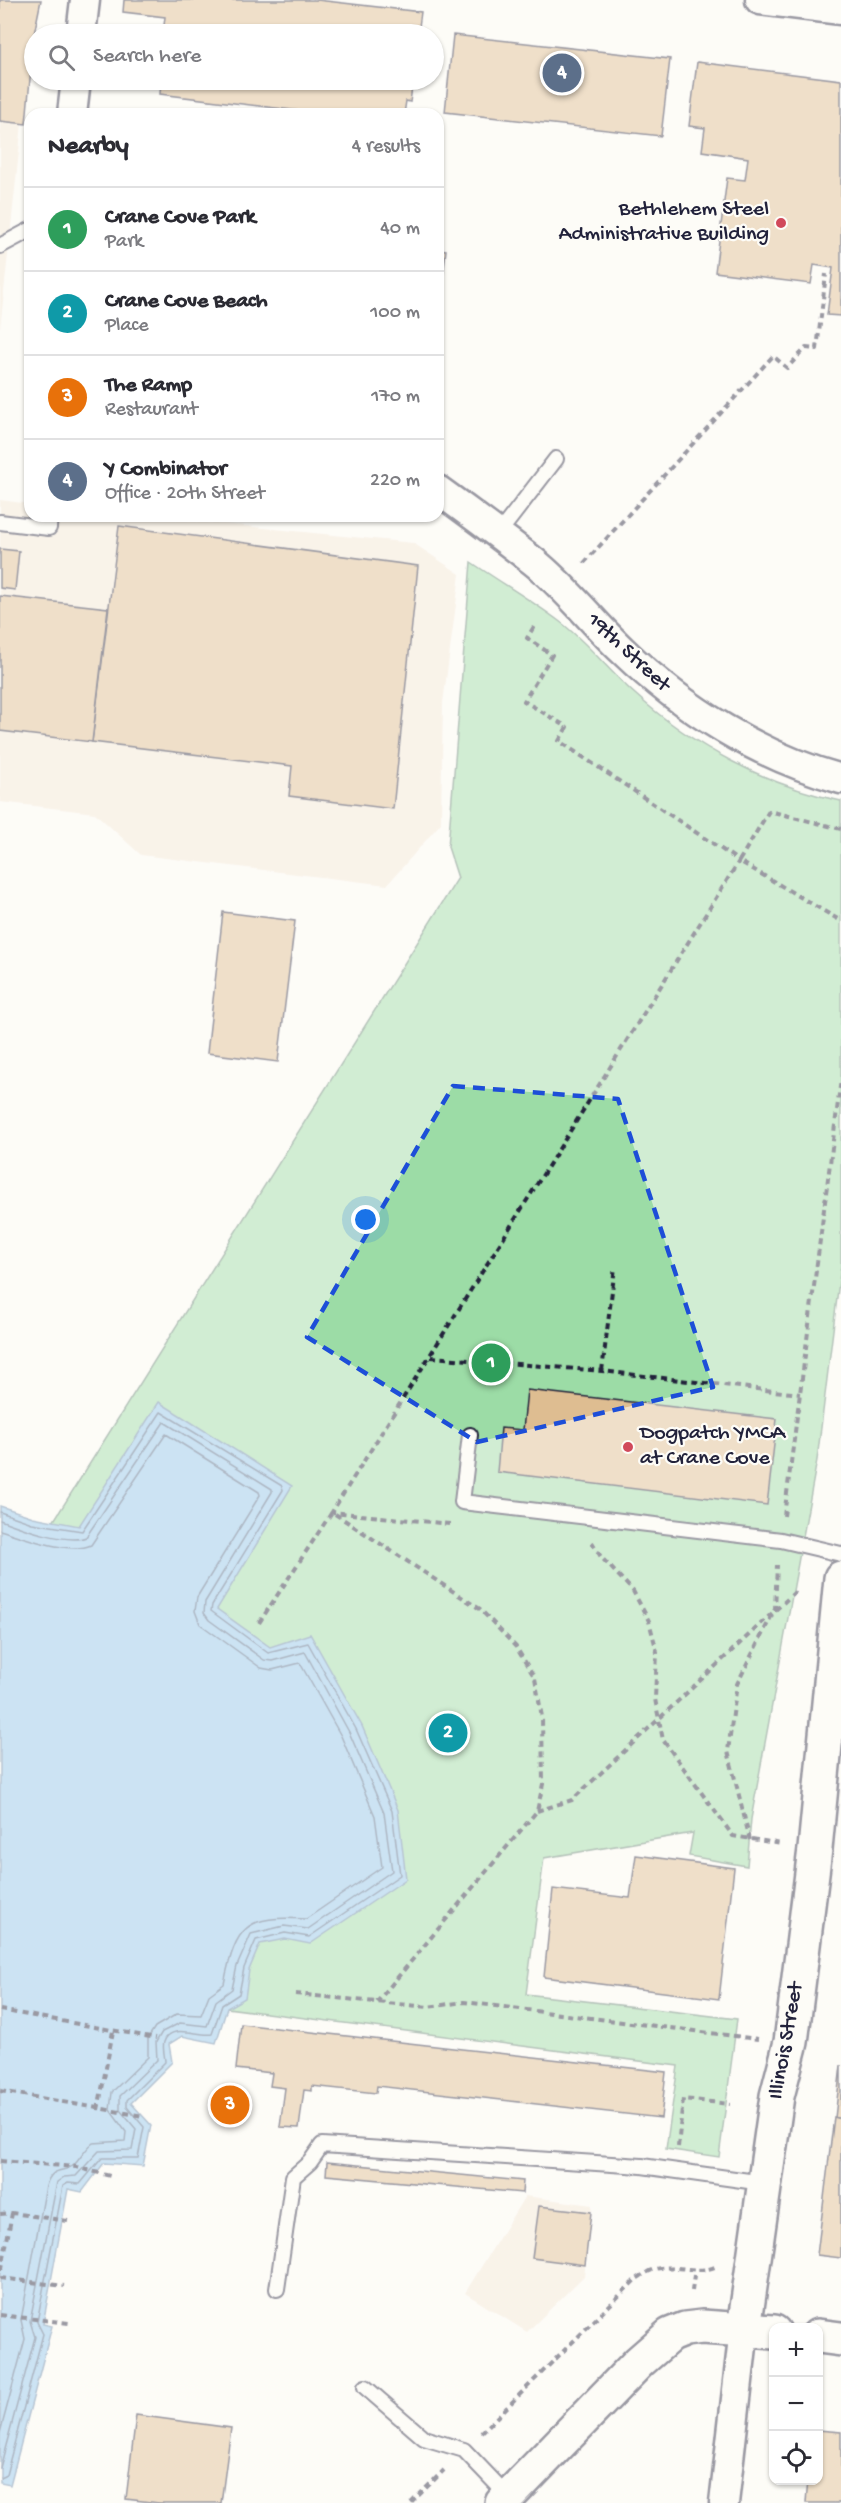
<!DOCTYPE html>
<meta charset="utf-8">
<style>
:root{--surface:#fff;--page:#f2f2f3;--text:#2b2b33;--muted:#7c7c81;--line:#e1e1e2;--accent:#ea580c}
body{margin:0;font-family:"Gochi Hand",sans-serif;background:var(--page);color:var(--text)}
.controls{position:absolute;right:18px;bottom:18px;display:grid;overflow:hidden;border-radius:12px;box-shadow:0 2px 4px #0004}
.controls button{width:54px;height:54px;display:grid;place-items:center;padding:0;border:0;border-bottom:2px solid var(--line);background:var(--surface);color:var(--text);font:30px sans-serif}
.you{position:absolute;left:366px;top:1220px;width:21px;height:21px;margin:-15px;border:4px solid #fff;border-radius:50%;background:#1a73e8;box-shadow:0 0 0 9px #1a73e833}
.badge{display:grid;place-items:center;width:39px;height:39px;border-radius:50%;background:var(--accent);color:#fff;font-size:20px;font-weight:700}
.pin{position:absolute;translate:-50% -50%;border:3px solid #fff;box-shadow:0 2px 6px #0006}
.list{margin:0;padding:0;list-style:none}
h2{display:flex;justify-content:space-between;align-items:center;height:78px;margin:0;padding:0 24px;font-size:26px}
h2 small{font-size:20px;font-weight:400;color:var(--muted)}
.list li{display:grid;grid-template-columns:39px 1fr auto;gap:18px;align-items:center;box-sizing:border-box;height:84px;padding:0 24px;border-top:2px solid var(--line)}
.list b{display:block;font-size:22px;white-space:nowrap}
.list p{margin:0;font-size:20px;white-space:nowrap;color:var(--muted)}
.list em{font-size:20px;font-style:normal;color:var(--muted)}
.icon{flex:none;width:33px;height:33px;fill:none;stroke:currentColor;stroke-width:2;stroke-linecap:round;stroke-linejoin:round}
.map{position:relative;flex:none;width:841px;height:2503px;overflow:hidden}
.search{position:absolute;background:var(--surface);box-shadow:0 2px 4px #0004;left:24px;top:24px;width:420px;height:66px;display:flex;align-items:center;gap:15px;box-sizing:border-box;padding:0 21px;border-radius:33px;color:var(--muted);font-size:22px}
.panel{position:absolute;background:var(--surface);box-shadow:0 2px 4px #0004;left:24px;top:108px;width:420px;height:414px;border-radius:18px}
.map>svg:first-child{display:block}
.built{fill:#f4e9d8}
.green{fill:#9cdca6;stroke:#5f7f70;stroke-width:1.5}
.water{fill:#90c6ee;stroke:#6484a6;stroke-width:1.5}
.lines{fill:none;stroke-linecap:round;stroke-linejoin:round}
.shore{stroke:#4e6483;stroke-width:1.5}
.building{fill:#debd91;stroke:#22223b;stroke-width:1.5}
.service-casing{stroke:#22223b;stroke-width:18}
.minor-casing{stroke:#22223b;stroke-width:33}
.tertiary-casing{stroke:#22223b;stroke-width:38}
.path{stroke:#22223b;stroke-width:4;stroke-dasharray:6 4.5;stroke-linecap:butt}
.service{stroke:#fdfcf7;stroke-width:14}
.minor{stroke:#fdfcf7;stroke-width:28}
.tertiary{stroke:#fdfcf7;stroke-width:33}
.marked{fill:none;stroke:#1d4ed8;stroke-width:4.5;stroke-dasharray:12 8;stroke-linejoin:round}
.poi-dot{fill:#d1495b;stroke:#fdfcf7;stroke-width:2}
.labels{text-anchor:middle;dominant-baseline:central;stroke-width:4.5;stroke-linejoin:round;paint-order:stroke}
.poi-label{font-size:22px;fill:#22223b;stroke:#fdfcf7;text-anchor:end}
.street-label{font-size:22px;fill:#22223b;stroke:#fdfcf7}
</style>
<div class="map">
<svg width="841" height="2503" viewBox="0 0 841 2503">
<rect width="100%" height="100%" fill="#fdfcf7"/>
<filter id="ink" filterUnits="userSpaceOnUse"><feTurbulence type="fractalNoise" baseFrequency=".0167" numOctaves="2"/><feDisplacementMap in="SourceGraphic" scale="12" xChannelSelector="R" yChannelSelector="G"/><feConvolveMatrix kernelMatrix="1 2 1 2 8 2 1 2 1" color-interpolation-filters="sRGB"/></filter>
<g filter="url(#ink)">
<!-- built -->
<g class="built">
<polygon points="0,0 41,0 34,34 26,124 22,124 0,329"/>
<polygon points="0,500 30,504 30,516 146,516 413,543 460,574 443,703 441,823 387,885 141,855 95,813 0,802"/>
<polygon points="525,2196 592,2205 584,2276 527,2332 465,2293"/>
</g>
<!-- green -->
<path class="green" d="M471 562C500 582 531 600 559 621 587 642 609 671 635 694 691 745 767 786 841 801V1265L817 1460 751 1819 747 1866 689 1856 693 1833 544 1858 526 1994 737 2019 719 2157 666 2149 678 2066 227 2008 43 1538 458 878 448 847Z"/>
<!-- water -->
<polygon class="water" points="159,1402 292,1486 217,1609 270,1647 310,1634 362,1726 398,1810 406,1879 310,1944 285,1939 260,1944 249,1970 245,1998 227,2008 216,2043 182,2036 169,2044 172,2062 131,2103 151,2125 143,2166 104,2163 82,2192 68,2189 43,2324 52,2326 10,2485 0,2483 0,1506 33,1517 79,1526"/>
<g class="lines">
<!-- shore -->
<g class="shore">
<path d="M0 1512 32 1523 82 1531 161 1412 282 1486 283 1490 212 1605 211 1611 268 1653 308 1643 356 1729 392 1811 400 1875 309 1937 285 1933 256 1940 244 1968 239 1994 222 2005 212 2034C199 2037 171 2022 164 2042 162 2048 165 2056 165 2062L127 2100V2107L144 2127 138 2158H102L80 2184 68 2183 63 2186 37 2322 43 2334 6 2475 0 2478"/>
<path d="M0 1520C19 1527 67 1545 86 1537L164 1422 272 1489V1492L205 1602 204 1613 209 1620 264 1660 272 1661 305 1652 349 1732 384 1813 392 1871 308 1929 284 1926 251 1934 237 1966 232 1989 216 2001 207 2026 180 2023 162 2032 156 2042 157 2060 120 2096V2110L136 2129 132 2150 99 2151 76 2176 64 2177 57 2182 30 2321 35 2337 0 2468"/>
<path d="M0 1530C22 1537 70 1555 91 1545L166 1434 259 1492 260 1495 197 1597 195 1611 200 1624 261 1668 272 1670 300 1663 341 1736 375 1816 382 1867 306 1919C246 1915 236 1925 224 1984L209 1995 201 2015 177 2014 155 2027 148 2038V2057L112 2092 110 2110 126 2132 125 2141 93 2143C85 2149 81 2158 74 2165 63 2174 52 2165 46 2186L21 2320 25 2339 0 2433"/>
</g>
</g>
<!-- building -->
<g class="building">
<polygon points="0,0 41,0 34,34 26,124 0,121"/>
<polygon points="124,0 317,0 421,12 418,34 163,34 165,17 123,12"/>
<polygon points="453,35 670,59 661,136 445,112"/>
<polygon points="697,62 841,80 841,316 827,315 833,268 814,265 811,284 715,272 727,178 745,180 748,158 702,151 705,128 689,126"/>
<polygon points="161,80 413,80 410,102 406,101 404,114 325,114 160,94"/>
<polygon points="438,249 446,250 438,323"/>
<polygon points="119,526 418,566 393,809 289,796 292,766 92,742"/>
<polygon points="0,549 19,551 15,590 0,588"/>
<polygon points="0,596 108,608 92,742 0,731"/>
<polygon points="223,912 295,921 278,1062 207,1053"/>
<polygon points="527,1390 777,1419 767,1505 497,1472 501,1428 523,1430"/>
<polygon points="636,1855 734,1868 719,1999 544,1977 553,1889 630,1898"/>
<polygon points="241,2024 666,2072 661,2118 377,2086 376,2093 312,2086 312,2091 304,2090 299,2128 280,2127 285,2088 270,2086 272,2073 236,2069"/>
<polygon points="841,2065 841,2119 835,2118"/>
<polygon points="834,2117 841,2119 841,2258 817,2255"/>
<polygon points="327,2162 523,2181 522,2193 326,2175"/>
<polygon points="539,2206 591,2212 585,2265 532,2258"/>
<polygon points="136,2415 231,2428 221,2503 159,2503 126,2499"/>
<polygon points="818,2430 841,2432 841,2503 806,2503 808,2480 818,2480"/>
</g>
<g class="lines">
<!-- service casing -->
<g class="service-casing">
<g id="service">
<polyline points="0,246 30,230"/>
<polyline points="0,522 49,528 50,516"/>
<polyline points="499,533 556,459"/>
<polyline points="470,1435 462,1502 781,1540 841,1554"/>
<polyline points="277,2289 293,2177 310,2162 322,2145 642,2166 763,2183"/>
<polyline points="365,2387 424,2438 464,2450 508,2496"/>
</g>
</g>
<!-- minor casing -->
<g class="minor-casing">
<g id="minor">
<polyline points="760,0 841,10"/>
<polyline points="81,34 85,0"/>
<polyline points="72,114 76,80"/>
<path d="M438 490C470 513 502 537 533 561 566 587 593 623 623 651 684 710 759 756 841 779"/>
<polyline points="724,2503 744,2329"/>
</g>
</g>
<!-- tertiary casing -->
<g class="tertiary-casing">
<g id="tertiary">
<polyline points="744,2329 777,2096 791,2042 815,1849 841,1578"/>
<polyline points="818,2336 841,2339"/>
<polyline points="502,2503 639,2362 670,2335 685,2329 702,2327 774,2332"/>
</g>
</g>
<!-- path -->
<g class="path">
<polyline points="584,563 773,356 787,368 806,348 817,349 826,274"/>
<polyline points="841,829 769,811 739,861 841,921"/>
<polyline points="431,1357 602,1371 800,1394"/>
<polyline points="602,1371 615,1267"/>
<polyline points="784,1516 841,1079"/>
<polyline points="450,1524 332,1512 739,861 559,741 567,727 524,701 552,655 527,638 535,625"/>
<polyline points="592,1542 601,1557 633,1591 649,1621 657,1652 655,1699 663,1740 733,1836 782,1844"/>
<polyline points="259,1623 332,1512 480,1609 516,1647 535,1678 542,1717 543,1784 537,1811 377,2002"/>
<polyline points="537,1811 572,1800 796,1591"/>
<polyline points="750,1840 728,1751 737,1684 775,1609 777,1565"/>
<polyline points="295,1994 428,2007 464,2002 758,2039"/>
<polyline points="0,2010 156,2038"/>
<polyline points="0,2091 143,2116"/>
<polyline points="98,2110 113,2031"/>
<polyline points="678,2147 683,2099 730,2104"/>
<polyline points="0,2161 76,2167 114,2177"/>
<polyline points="0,2214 12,2213 68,2221"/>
<polyline points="0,2268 2,2268 12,2213"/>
<polyline points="0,2278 64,2286"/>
<polyline points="692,2291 694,2275"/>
<polyline points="0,2315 69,2323"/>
<path d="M481 2433 635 2280C640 2277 646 2272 652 2270 674 2262 697 2276 717 2266"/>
<polyline points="411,2503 444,2470"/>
</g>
<!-- service -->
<use href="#service" class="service"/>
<!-- minor -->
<use href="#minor" class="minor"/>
<!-- tertiary -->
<use href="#tertiary" class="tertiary"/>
</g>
</g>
<!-- marked area -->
<path d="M0 0H841V2503H0ZM453 1086 618 1099 713 1387 477 1442 307 1337Z" fill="#fdfcf7" fill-opacity=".55" fill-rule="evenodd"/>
<path class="marked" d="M453 1086 618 1099 713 1387 477 1442 307 1337Z"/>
<!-- markers -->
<g class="poi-dot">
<circle cx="781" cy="223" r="6"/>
<circle cx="628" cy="1447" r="6"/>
</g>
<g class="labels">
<!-- poi labels -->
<g class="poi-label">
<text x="769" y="210">Bethlehem Steel<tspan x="769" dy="25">Administrative Building</tspan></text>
<text x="640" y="1434" text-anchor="start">Dogpatch YMCA<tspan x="640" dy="25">at Crane Cove</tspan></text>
</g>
<!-- street labels -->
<g class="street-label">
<text transform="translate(628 653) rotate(43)">19th Street</text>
<text transform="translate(787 2041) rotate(-80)">Illinois Street</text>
</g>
</g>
</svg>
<div class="controls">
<button>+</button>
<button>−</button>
<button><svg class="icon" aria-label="locate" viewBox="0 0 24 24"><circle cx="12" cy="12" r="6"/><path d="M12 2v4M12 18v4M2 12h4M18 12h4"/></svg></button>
</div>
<div class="you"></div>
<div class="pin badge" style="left:491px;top:1363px;background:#2e9e5b">1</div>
<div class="pin badge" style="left:448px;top:1733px;background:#0f9aa8">2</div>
<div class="pin badge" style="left:230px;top:2105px;background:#e8710a">3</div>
<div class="pin badge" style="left:562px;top:73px;background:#5c6f8a">4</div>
<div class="search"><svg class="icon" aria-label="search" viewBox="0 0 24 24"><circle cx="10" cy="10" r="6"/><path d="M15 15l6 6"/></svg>Search here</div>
<section class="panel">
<h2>Nearby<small>4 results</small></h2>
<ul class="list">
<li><span class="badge" style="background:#2e9e5b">1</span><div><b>Crane Cove Park</b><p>Park</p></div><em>40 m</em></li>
<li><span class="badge" style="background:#0f9aa8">2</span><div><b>Crane Cove Beach</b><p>Place</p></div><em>100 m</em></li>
<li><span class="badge" style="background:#e8710a">3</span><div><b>The Ramp</b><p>Restaurant</p></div><em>170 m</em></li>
<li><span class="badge" style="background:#5c6f8a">4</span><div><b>Y Combinator</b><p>Office · 20th Street</p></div><em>220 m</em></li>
</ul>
</section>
</div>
